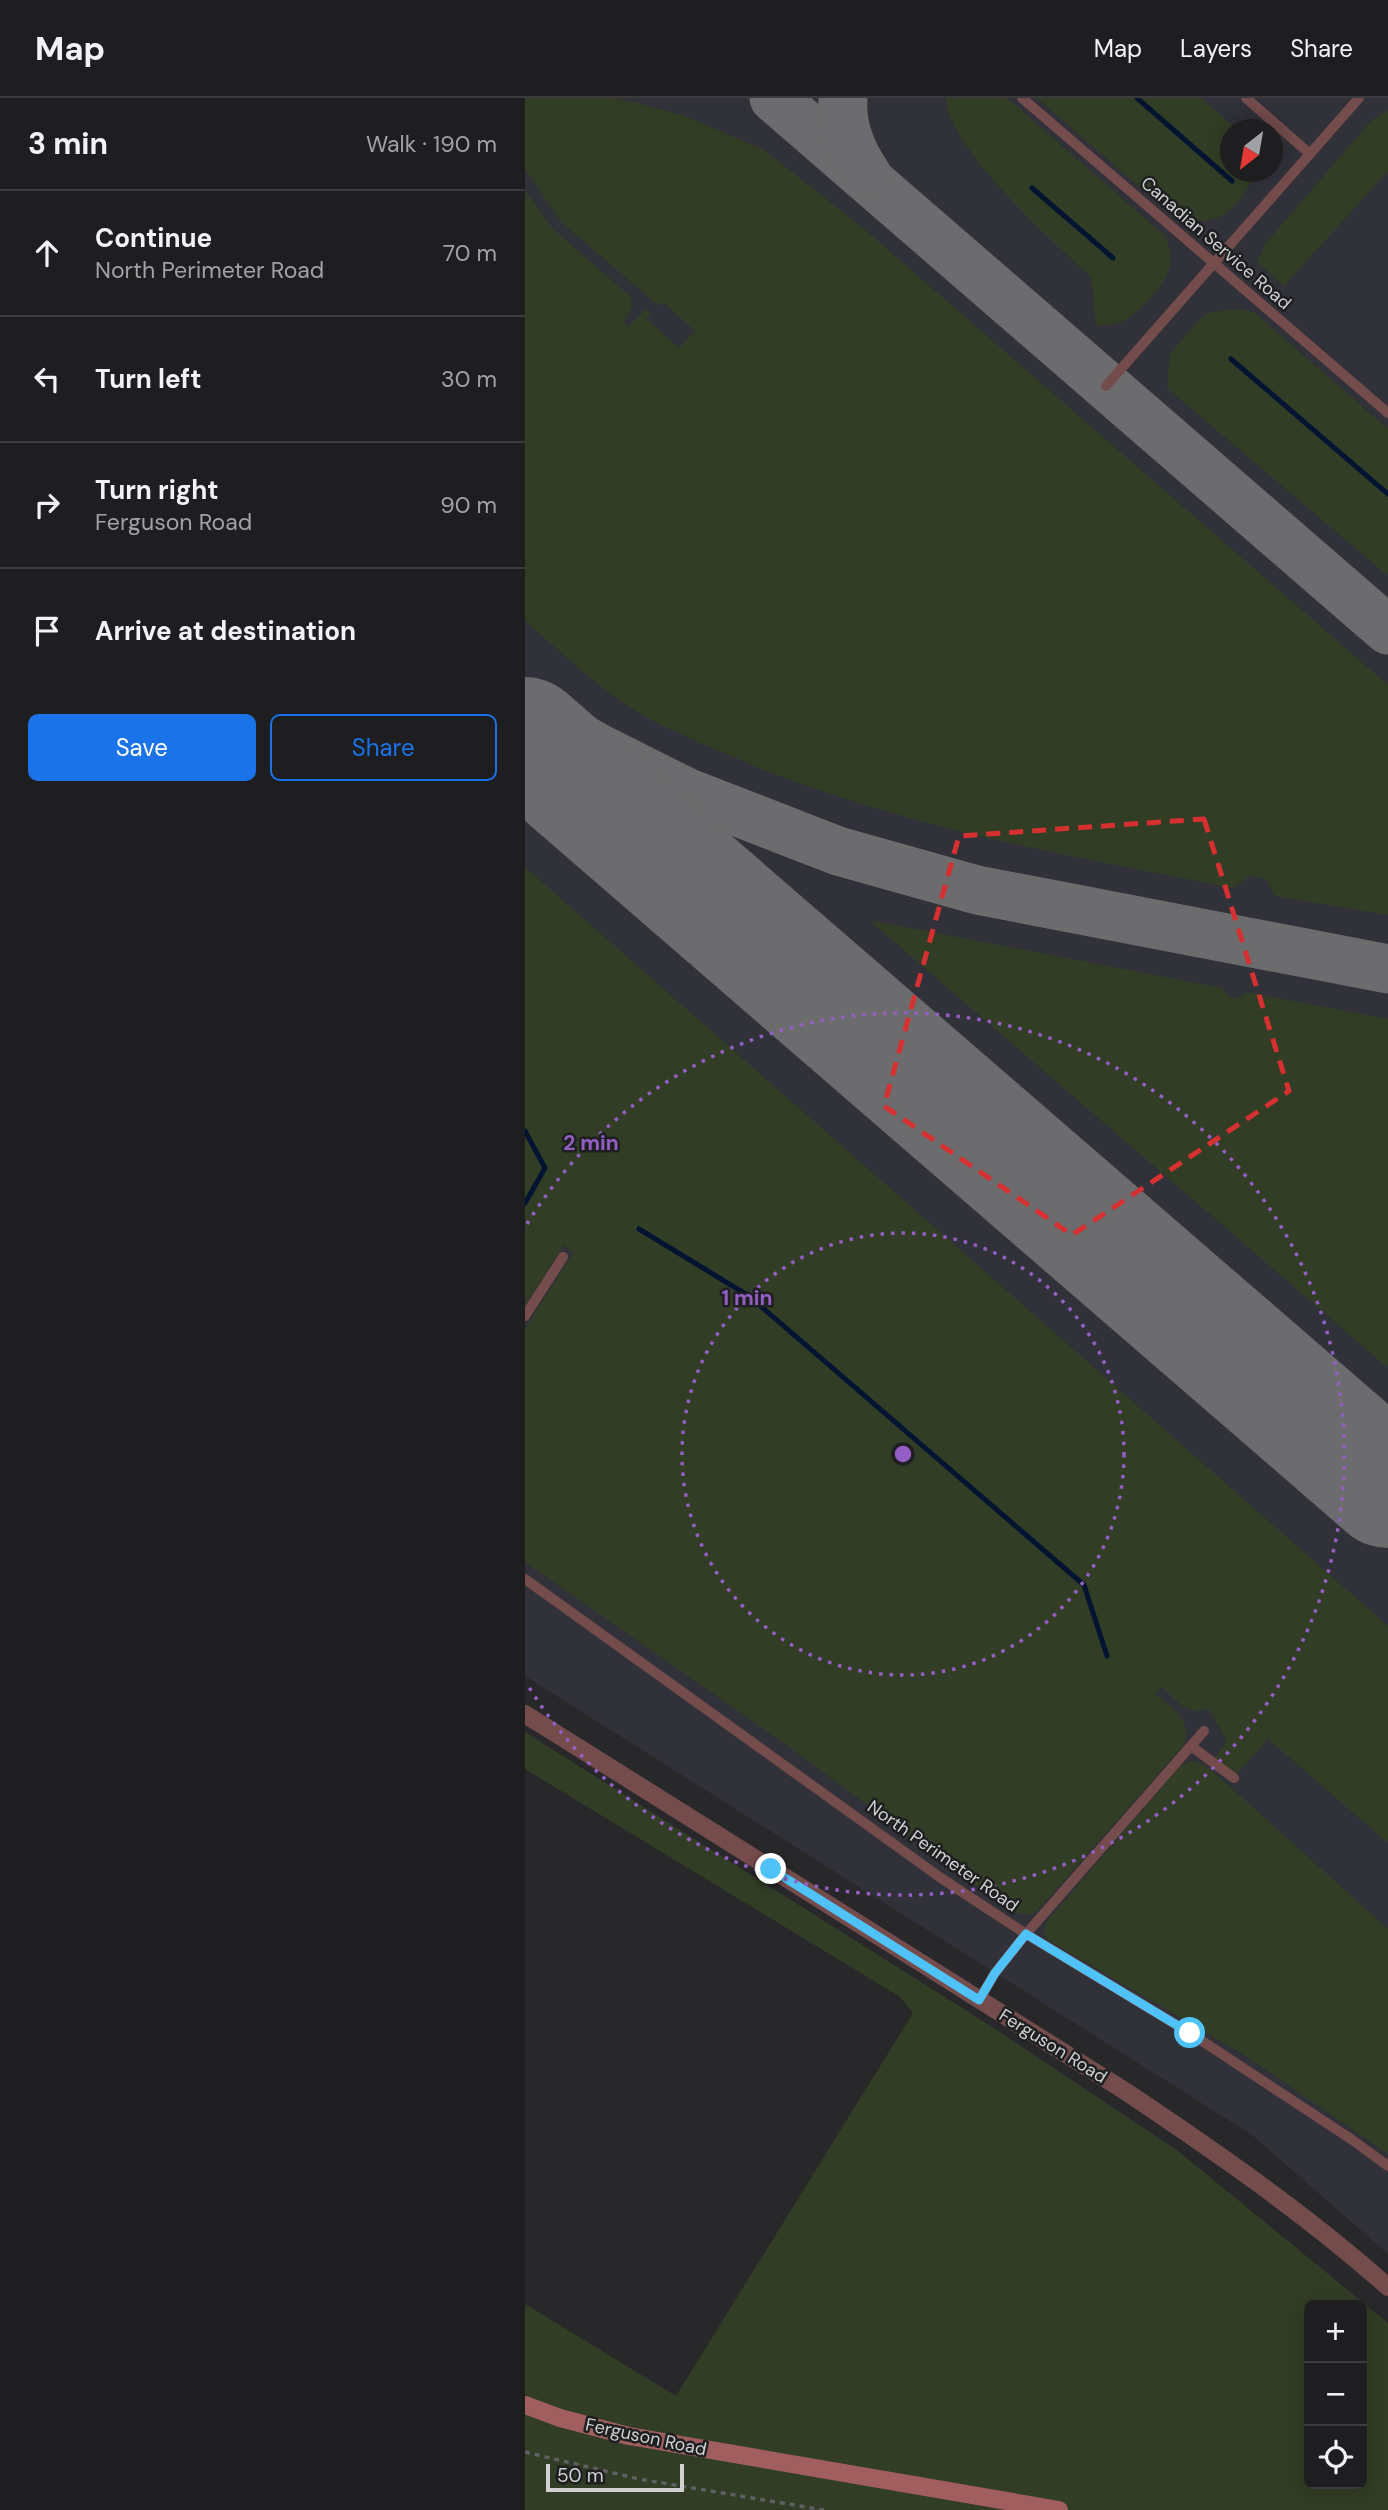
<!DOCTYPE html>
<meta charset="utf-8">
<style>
:root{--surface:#1e1e20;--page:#2b2b2d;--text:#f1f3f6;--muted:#a1a2a5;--line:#3c3c3e;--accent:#1a73e8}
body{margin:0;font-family:"DM Sans",sans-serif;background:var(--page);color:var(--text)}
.controls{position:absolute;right:21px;bottom:21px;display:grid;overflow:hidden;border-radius:10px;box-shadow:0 4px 18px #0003}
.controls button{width:63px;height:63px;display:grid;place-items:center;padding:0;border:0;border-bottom:2px solid var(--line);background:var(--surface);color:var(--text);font:35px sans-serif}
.compass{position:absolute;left:695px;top:21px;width:63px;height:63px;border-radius:50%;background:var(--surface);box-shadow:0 4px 18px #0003;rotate:211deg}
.scale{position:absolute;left:21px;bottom:18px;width:138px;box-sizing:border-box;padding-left:7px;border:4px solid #d1d1d3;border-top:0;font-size:19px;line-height:24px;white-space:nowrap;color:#d1d1d3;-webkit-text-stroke:5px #1e1f21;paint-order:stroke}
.stop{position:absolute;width:21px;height:21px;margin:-16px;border:5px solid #4fc3f7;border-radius:50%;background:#fff}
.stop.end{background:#4fc3f7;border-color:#fff;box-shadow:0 2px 7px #0008}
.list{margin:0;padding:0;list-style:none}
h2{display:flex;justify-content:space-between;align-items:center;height:91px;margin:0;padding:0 28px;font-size:30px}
h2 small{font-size:23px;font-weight:400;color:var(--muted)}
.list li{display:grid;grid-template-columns:46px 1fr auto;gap:21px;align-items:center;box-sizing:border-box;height:126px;padding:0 28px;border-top:2px solid var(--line)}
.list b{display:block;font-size:26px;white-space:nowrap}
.list p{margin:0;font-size:23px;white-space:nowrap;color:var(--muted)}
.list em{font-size:23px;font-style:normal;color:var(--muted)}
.actions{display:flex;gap:14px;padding:21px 28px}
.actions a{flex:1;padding:16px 0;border:2px solid var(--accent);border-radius:10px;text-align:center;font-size:24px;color:var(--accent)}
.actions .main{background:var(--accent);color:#fff}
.icon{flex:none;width:38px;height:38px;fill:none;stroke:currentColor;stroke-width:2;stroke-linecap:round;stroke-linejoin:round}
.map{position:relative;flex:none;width:863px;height:2412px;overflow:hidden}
header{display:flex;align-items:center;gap:42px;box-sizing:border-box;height:98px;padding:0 35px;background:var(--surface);border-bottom:2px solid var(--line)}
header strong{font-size:33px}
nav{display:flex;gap:38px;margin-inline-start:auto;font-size:24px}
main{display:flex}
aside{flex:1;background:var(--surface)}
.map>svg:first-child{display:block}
.built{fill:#303139;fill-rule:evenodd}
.green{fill:#323d25;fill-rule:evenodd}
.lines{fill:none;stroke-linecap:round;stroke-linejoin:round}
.stream{stroke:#031433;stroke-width:5}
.taxiway{stroke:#6c6c6e;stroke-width:49}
.runway{stroke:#6c6c6e;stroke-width:124}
.path{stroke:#606062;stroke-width:3.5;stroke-dasharray:5 5;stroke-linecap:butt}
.lane{stroke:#754c4c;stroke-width:10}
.street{stroke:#754c4c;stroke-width:18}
.secondary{stroke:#a05e5f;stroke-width:18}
.route{stroke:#4fc3f7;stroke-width:9}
.marked{fill:none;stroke:#d63031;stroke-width:5;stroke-dasharray:14 9;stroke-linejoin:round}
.ring{fill:none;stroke:#955ec5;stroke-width:3.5;stroke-dasharray:3.5 7}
.labels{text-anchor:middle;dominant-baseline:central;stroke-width:5;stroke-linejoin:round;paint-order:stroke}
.street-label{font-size:18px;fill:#d1d1d3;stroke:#1e1f21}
.centre{fill:#955ec5;stroke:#1e1f21;stroke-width:3.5}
.ring-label{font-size:21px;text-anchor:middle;font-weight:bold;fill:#955ec5;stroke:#1e1f21;stroke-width:5;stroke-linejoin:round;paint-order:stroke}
</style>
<header>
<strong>Map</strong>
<nav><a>Map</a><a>Layers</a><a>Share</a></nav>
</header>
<main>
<aside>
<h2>3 min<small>Walk · 190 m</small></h2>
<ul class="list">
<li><svg class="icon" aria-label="ahead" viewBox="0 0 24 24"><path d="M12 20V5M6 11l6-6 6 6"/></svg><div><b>Continue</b><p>North Perimeter Road</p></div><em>70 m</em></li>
<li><svg class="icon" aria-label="left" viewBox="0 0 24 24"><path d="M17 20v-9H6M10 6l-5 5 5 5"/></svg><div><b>Turn left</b></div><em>30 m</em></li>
<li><svg class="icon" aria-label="right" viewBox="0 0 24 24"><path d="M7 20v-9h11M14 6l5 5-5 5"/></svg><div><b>Turn right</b><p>Ferguson Road</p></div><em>90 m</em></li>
<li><svg class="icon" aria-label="arrive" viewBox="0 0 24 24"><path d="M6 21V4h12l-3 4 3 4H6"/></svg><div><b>Arrive at destination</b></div></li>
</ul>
<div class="actions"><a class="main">Save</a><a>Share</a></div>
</aside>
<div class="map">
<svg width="863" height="2412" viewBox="0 0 863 2412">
<rect width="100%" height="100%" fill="#28282b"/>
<!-- built -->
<path class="built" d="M0 0H863V2156L727 2037 0 1578ZM706 32H748V74H706Z"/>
<!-- green -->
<g class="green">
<path d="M0 0H89L109 4 160 18 239 52 338 130 863 587V817L750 798 741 781 725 778 707 790C534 756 358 726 197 654 165 640 130 626 102 607 65 583 33 551 0 523V92L27 130 106 199 107 209 99 224 103 229 121 211 126 216 122 221 154 250 170 233 138 204 134 208 36 124 0 71Z"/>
<path d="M421 0H482L639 137C654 164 642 182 624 201 607 219 596 229 571 227L566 179C529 145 422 49 421 0Z"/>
<path d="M512 0H676L712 31 706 32V74H730C715 112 690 133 649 119Z"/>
<polygon points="863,12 863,73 759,188 732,164 740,146 846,23"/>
<polygon points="716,211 730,215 863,331 863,478 642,290 645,256 674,222 685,214"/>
<path d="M0 769 863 1528V1745L743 1641 713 1675 710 1676 690 1659 702 1643 684 1611C662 1618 652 1603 637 1589L631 1596C648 1611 669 1623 658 1648L512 1813 506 1817 487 1814 260 1646 0 1464V1231L48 1155 39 1147 0 1208Z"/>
<polygon points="344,822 697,890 705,900 711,901 722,894 863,921 863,1270"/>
<path d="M0 1634 464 1927 653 2053 863 2225V2412H0V2206L151 2298 388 1915 375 1899 0 1671ZM784 2207H837V2386H784Z"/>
<path d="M668 1663 682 1668 863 1831V2056L721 1958 523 1842C518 1835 517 1829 523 1822L655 1668Z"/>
</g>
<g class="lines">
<!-- stream -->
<g class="stream">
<polyline points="612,0 707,83"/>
<polyline points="507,90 588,160"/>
<polyline points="706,261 863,396"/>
<polyline points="0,1033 20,1070 0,1105"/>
<polyline points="114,1131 224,1198 559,1487 582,1558"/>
</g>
<!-- taxiway -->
<g class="taxiway">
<polyline points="249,0 863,532"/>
<path d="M318 0C316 28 326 54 342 77"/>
<polyline points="0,609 75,651 161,694 313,753 452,792 863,871"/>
</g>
<!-- runway -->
<polyline class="runway" points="0,641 863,1388"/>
<!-- path -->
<polyline class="path" points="0,2354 114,2381 299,2412"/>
<!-- lane -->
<g class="lane">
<polyline points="497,0 863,315"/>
<polyline points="721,0 785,56"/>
<polyline points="581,288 834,0"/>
<polyline points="0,1218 38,1159"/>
<polyline points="0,1481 416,1780 501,1836 665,1935 826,2041 863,2068"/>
<polyline points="666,1648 709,1680"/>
<polyline points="454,1902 470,1875 501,1836 679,1633"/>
</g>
<!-- street -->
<path class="street" d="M0 1616 600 1993C691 2054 781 2116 863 2189"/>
<!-- secondary -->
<polyline class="secondary" points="0,2307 35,2320 104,2338 534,2412"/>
</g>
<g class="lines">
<!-- route -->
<polyline class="route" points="246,1771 454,1902 470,1875 501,1836 665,1935"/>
</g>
<!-- marked area -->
<path class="marked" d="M679 721 764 993 547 1137 359 1008 434 738Z"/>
<!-- distance rings -->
<g class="ring">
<circle cx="378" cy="1356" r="221"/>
<path d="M2 1126A441 441 0 1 1 2 1586"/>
</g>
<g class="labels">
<!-- street labels -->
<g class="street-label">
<text transform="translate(691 145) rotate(41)">Canadian Service Road</text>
<text transform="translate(418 1758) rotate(35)">North Perimeter Road</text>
<text transform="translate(528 1948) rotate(32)">Ferguson Road</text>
<text transform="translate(121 2339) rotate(12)">Ferguson Road</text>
</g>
</g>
<circle cx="378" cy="1356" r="10" class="centre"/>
<g class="ring-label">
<text x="66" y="1052">2 min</text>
<text x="222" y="1207">1 min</text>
</g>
</svg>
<div class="controls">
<button>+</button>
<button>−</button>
<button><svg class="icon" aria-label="locate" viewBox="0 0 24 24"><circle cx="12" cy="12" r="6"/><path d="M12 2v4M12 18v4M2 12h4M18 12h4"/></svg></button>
</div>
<svg class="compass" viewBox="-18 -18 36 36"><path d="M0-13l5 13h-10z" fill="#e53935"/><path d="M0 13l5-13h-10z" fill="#a1a2a5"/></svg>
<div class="scale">50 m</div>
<div class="stop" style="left:665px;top:1935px"></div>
<div class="stop end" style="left:246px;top:1771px"></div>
</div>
</main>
